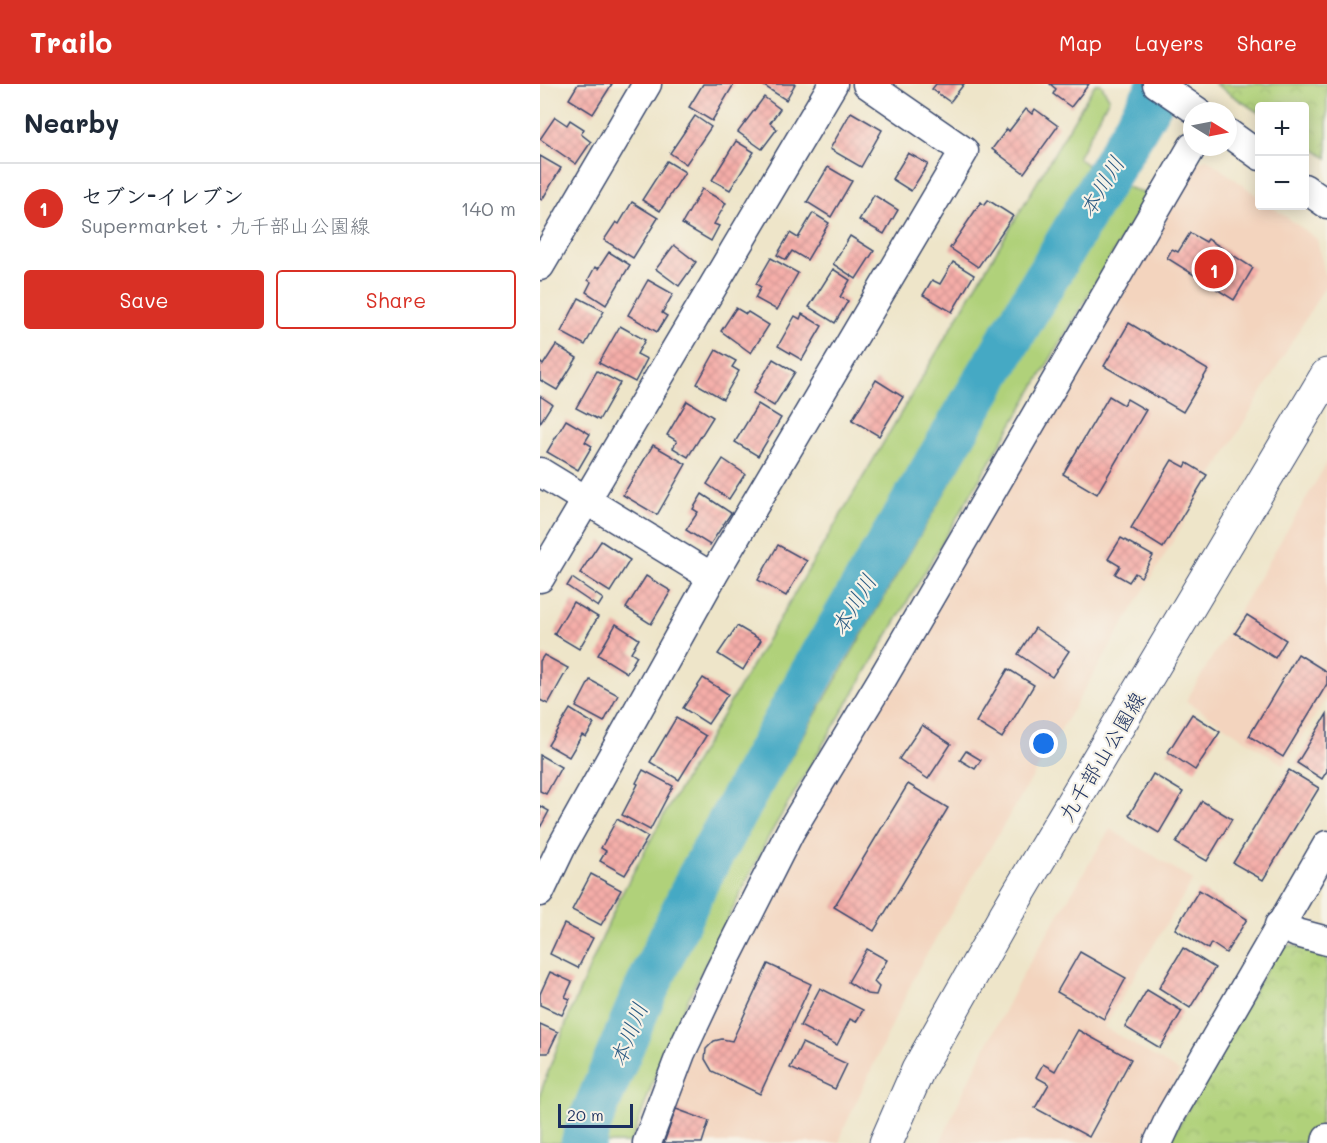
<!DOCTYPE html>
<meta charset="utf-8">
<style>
:root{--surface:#fff;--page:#f2f2f3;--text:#1f2937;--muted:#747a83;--line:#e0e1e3;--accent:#d93025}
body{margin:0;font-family:Mali,"Klee One",sans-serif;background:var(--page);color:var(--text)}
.controls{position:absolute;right:18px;top:18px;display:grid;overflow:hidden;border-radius:6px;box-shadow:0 3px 15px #0003}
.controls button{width:54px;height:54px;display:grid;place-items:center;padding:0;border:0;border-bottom:2px solid var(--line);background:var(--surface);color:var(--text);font:30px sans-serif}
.compass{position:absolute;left:643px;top:18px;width:54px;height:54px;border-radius:50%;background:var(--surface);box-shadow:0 3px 15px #0003;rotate:100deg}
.scale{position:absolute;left:18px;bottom:15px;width:75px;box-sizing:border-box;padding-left:6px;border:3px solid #1b2f5e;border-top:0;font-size:16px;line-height:21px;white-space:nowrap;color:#1b2f5e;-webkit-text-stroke:4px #f7f3e8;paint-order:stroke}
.you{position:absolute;left:504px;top:660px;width:21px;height:21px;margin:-15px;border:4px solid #fff;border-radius:50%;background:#1a73e8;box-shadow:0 0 0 9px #1a73e833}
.badge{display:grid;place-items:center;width:39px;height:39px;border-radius:50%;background:var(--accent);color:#fff;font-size:20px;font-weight:700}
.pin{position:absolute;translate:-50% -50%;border:3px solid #fff;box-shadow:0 2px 6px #0006}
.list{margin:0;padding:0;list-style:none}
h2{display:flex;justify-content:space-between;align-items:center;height:78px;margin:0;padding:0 24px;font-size:26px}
h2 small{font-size:20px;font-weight:400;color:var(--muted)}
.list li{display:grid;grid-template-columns:39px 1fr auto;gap:18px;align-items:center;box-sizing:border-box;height:90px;padding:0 24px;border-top:2px solid var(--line)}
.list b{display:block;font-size:22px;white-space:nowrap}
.list p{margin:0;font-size:20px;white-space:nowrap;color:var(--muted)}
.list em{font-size:20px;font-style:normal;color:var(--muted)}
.actions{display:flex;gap:12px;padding:18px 24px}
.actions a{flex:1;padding:14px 0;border:2px solid var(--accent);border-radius:6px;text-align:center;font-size:21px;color:var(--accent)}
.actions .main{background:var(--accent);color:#fff}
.map{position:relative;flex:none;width:787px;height:1059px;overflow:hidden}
header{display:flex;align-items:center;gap:36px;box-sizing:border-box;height:84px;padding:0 30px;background:var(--accent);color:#fff}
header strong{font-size:28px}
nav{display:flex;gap:33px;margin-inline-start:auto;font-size:21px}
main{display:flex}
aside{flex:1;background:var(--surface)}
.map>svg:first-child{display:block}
.built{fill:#f3d4be}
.grass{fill:#b0d17a;stroke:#66806c;stroke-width:1.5}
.park{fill:url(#park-crowns);stroke:#66806c;stroke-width:1.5}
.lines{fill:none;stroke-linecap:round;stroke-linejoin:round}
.river{stroke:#45a9c4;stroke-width:45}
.building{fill:url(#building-cross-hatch)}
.minor-casing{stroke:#3b4a6e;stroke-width:31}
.major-casing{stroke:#3b4a6e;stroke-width:35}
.minor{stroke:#fff;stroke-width:28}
.major{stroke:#fff;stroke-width:33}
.labels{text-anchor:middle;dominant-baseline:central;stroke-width:4.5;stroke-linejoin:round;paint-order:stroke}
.street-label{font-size:21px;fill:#1b2f5e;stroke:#f7f3e8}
.water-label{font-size:22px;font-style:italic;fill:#2a5a82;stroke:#f7f3e8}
</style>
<header>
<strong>Trailo</strong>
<nav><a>Map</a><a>Layers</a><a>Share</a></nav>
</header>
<main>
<aside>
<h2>Nearby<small></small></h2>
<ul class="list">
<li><span class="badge">1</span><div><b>セブン-イレブン</b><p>Supermarket · 九千部山公園線</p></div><em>140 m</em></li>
</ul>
<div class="actions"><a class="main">Save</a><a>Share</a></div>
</aside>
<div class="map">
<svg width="787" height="1059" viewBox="0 0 787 1059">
<defs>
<pattern id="park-crowns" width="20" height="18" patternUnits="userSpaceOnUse" patternTransform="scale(1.5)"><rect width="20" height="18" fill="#b0d17a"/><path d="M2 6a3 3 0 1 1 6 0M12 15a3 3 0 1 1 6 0" fill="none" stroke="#97b46c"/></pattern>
<pattern id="building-cross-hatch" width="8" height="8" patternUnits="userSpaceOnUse" patternTransform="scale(1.5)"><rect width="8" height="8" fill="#f5ada8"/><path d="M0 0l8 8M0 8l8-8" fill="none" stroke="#d19593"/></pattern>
</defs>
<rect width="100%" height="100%" fill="#f7f3e8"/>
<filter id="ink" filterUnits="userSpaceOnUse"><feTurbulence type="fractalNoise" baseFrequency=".0167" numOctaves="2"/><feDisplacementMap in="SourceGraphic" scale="12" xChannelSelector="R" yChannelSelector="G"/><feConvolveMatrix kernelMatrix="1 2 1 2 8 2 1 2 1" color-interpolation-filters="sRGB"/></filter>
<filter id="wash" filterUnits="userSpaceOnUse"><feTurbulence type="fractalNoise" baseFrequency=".008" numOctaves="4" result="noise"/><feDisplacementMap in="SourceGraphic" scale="24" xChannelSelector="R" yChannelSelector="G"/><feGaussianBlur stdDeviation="1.35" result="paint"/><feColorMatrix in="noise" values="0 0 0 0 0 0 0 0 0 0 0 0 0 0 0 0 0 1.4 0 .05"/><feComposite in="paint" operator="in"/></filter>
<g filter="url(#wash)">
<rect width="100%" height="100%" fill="#eee5c9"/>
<!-- built -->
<g class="built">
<polygon points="667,75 719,113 720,122 731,122 777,155 787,199 379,883 305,1042 299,1059 118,1059 145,980 233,798 655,79"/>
<polygon points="787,379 787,613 744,681 646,617"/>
<polygon points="570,745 653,796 564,943 640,988 601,1059 400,1059 424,1006 483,890"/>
</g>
<!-- grass -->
<g class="grass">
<polygon points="555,0 561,0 569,14 538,74 554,86 115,842 37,1025 26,1059 0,1059 0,1010 30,929 79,815 125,729"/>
<polygon points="583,102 608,110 229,752 128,956 91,1059 62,1059 72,1029 148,850"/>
</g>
<!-- park -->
<g class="park">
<polygon points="675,0 787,0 787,74 765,59 764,22 720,22 719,29"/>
<polygon points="750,861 787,869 787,1004 776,1059 629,1059 737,866"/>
</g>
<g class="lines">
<!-- river -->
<polyline class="river" points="43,1059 50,1038 100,919 158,795 271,591 621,0"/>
</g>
<g id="blocks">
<!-- building -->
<g class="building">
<polygon points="38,0 72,0 53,30 29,15"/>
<polygon points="163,0 194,0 172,37 149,23"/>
<polygon points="221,0 255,0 246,16"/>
<polygon points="396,0 424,0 410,18 392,5"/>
<polygon points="510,0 549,0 531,23 513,10 516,5"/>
<polygon points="224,13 240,25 230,39 237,45 222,65 198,48"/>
<polygon points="486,25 492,30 495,25 518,42 484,89 452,65 467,45 469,47"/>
<polygon points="311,28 342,46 321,83 290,65"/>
<polygon points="155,32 171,43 146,80 130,69"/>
<polygon points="15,33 27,41 30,36 44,45 41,50 51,58 36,80 0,55"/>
<polygon points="196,57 214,68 190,106 172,96"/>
<polygon points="368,69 388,80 371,107 352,95"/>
<polygon points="0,72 21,84 2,116 0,115"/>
<polygon points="127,77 145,88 120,127 102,116"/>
<polygon points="288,83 312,97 291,133 267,118"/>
<polygon points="162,105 186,119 174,140 179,142 171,157 142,140"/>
<polygon points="334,111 358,126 344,150 319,136"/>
<polygon points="448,116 473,132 438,183 410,164 441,118 444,121"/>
<polygon points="92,118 118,134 93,174 64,156 76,138 79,140"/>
<polygon points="273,129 289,139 267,176 252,167 246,176 237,171 250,149 258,154"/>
<polygon points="650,149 666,158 668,155 713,184 694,216 627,174 632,165 638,168"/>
<polygon points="310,152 334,167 316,195 293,180"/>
<polygon points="134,161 156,178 139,202 116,185"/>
<polygon points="69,168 90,181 66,221 46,208 51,198 48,196 55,183 58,185"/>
<polygon points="231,174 258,189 237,226 215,214 221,203 216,200"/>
<polygon points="413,178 434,191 412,228 383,211 392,196 400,200"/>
<polygon points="293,185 310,196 300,213 308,217 295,239 269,223"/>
<polygon points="108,196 133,210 122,229 127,232 117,248 88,231"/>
<polygon points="39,214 64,227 45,261 21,248"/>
<polygon points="196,224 206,230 208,228 229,241 211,269 181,247"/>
<polygon points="262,230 282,242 262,276 238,262 255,232 260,235"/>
<polygon points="589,239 668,286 643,328 564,282"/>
<polygon points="80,242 105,256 97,270 107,275 95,298 59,279"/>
<polygon points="16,261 37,274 17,306 0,296 0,278 3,281"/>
<polygon points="176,266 196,277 192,283 199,287 183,315 157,300"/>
<polygon points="233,275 255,288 234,322 213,309"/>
<polygon points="57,287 80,299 59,336 36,324"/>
<polygon points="336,296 363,313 339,352 312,336"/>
<polygon points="0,312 12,320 0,339"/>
<polygon points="569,312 584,321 587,315 606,326 557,410 523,390"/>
<polygon points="147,317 173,333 148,373 133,364 137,357 127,351"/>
<polygon points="218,320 241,334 218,372 195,358"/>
<polygon points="26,336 50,350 45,358 52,362 38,386 7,368"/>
<polygon points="113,361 146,380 117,431 83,411"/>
<polygon points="183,375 205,390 189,415 167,400"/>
<polygon points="632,376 645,383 647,379 667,391 623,464 591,444"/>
<polygon points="162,410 191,429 170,461 146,446 158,428 153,425"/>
<polygon points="581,454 613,472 601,493 595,489 589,498 575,490 580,482 568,475"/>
<polygon points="61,457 90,476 70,508 40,489"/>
<polygon points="238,461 267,477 246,512 218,496"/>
<polygon points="106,492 131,507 111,540 86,524"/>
<polygon points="32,494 63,515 58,523 27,502"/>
<polygon points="33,518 58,533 39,565 14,550"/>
<polygon points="707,531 746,556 735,574 695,549"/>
<polygon points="76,540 99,555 91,568 97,572 87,589 58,571"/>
<polygon points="197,542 221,556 203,586 178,570"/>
<polygon points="495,544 529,567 512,593 478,570"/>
<polygon points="758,570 787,588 787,600 743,673 709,652"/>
<polygon points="4,571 28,584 8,620 0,616 0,577"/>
<polygon points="468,585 494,601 462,654 436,638"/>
<polygon points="163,594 188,610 168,640 143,624"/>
<polygon points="50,596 78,611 64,638 36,623"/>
<polygon points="30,625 54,640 46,653 42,651 29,673 8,661"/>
<polygon points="652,630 680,648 655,686 628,668"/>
<polygon points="787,630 787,687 782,695 757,679"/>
<polygon points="136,634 166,652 139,696 110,678"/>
<polygon points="382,641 411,660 388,695 359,675"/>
<polygon points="426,667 441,676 435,685 420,676"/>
<polygon points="0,671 21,683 6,710 0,707"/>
<polygon points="103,686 133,702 110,746 82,731 98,700 96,699"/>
<polygon points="749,686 779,704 723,796 693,779"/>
<polygon points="613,690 643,708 619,749 589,731"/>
<polygon points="368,700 408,724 334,847 294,823"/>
<polygon points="662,717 692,735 667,777 636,759"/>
<polygon points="0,722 9,727 0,744"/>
<polygon points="77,735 108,753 85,791 60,777 66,767 61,764"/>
<polygon points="51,790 81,806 61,841 32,826"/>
<polygon points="659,806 707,835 686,869 671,859 668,865 635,845"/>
<polygon points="24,840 53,854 38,884 10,870"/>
<polygon points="643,864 675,884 650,924 619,904"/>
<polygon points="327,865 347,876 334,898 339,903 336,911 327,910 308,898"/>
<polygon points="540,868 586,894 564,935 517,908"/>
<polygon points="228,880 271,900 220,1010 172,987 165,975 166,965 174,957 182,955 192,957"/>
<polygon points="10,888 32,898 25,913 30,915 22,931 0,921 0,910"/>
<polygon points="280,904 323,926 316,938 310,935 297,961 260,942"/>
<polygon points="607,906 642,927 620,964 585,943"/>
<polygon points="0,940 18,948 8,969 0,969"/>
<polygon points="538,946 591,975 549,1053 495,1024 509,1000 496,993 503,980 515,987"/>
<polygon points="262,959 307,980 295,1005 250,984"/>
<polygon points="136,1025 169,1037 162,1059 124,1059"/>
</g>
</g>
</g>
<g filter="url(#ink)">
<use href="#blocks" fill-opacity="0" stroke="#3b4a6e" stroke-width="1.5"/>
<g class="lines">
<!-- minor casing -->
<g class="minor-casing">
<g id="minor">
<polyline points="617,0 657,27"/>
<polyline points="688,49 720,72"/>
<polyline points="764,104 787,120"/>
<polyline points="0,182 107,0"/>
<polyline points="0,388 172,493"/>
<polyline points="0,494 293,0"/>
<polyline points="0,808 22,762 172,493 424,67 327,0"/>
<polyline points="739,841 757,849 787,857"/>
<polyline points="107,1059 141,969 179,888 250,748 341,597 652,63"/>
<polyline points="618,1059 631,1031 787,761"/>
<polyline points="786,1059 787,1054"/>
</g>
</g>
<!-- major casing -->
<g class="major-casing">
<polyline id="major" points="346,1059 378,986 465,832 787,291"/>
</g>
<!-- minor -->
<use href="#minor" class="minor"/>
<!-- major -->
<use href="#major" class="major"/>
</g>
</g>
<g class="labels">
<!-- street labels -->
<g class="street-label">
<text transform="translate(561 672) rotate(-59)">九千部山公園線</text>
</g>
<!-- water labels -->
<g class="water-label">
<text transform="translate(561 102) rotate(-59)">本川川</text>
<text transform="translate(313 520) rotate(-59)">本川川</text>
<text transform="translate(88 950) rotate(-68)">本川川</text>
</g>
</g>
</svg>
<div class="controls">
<button>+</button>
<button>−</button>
</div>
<svg class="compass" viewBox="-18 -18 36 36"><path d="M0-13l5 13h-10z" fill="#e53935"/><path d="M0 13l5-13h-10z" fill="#747a83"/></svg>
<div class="scale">20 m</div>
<div class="you"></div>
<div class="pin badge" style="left:674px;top:185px">1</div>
</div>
</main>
